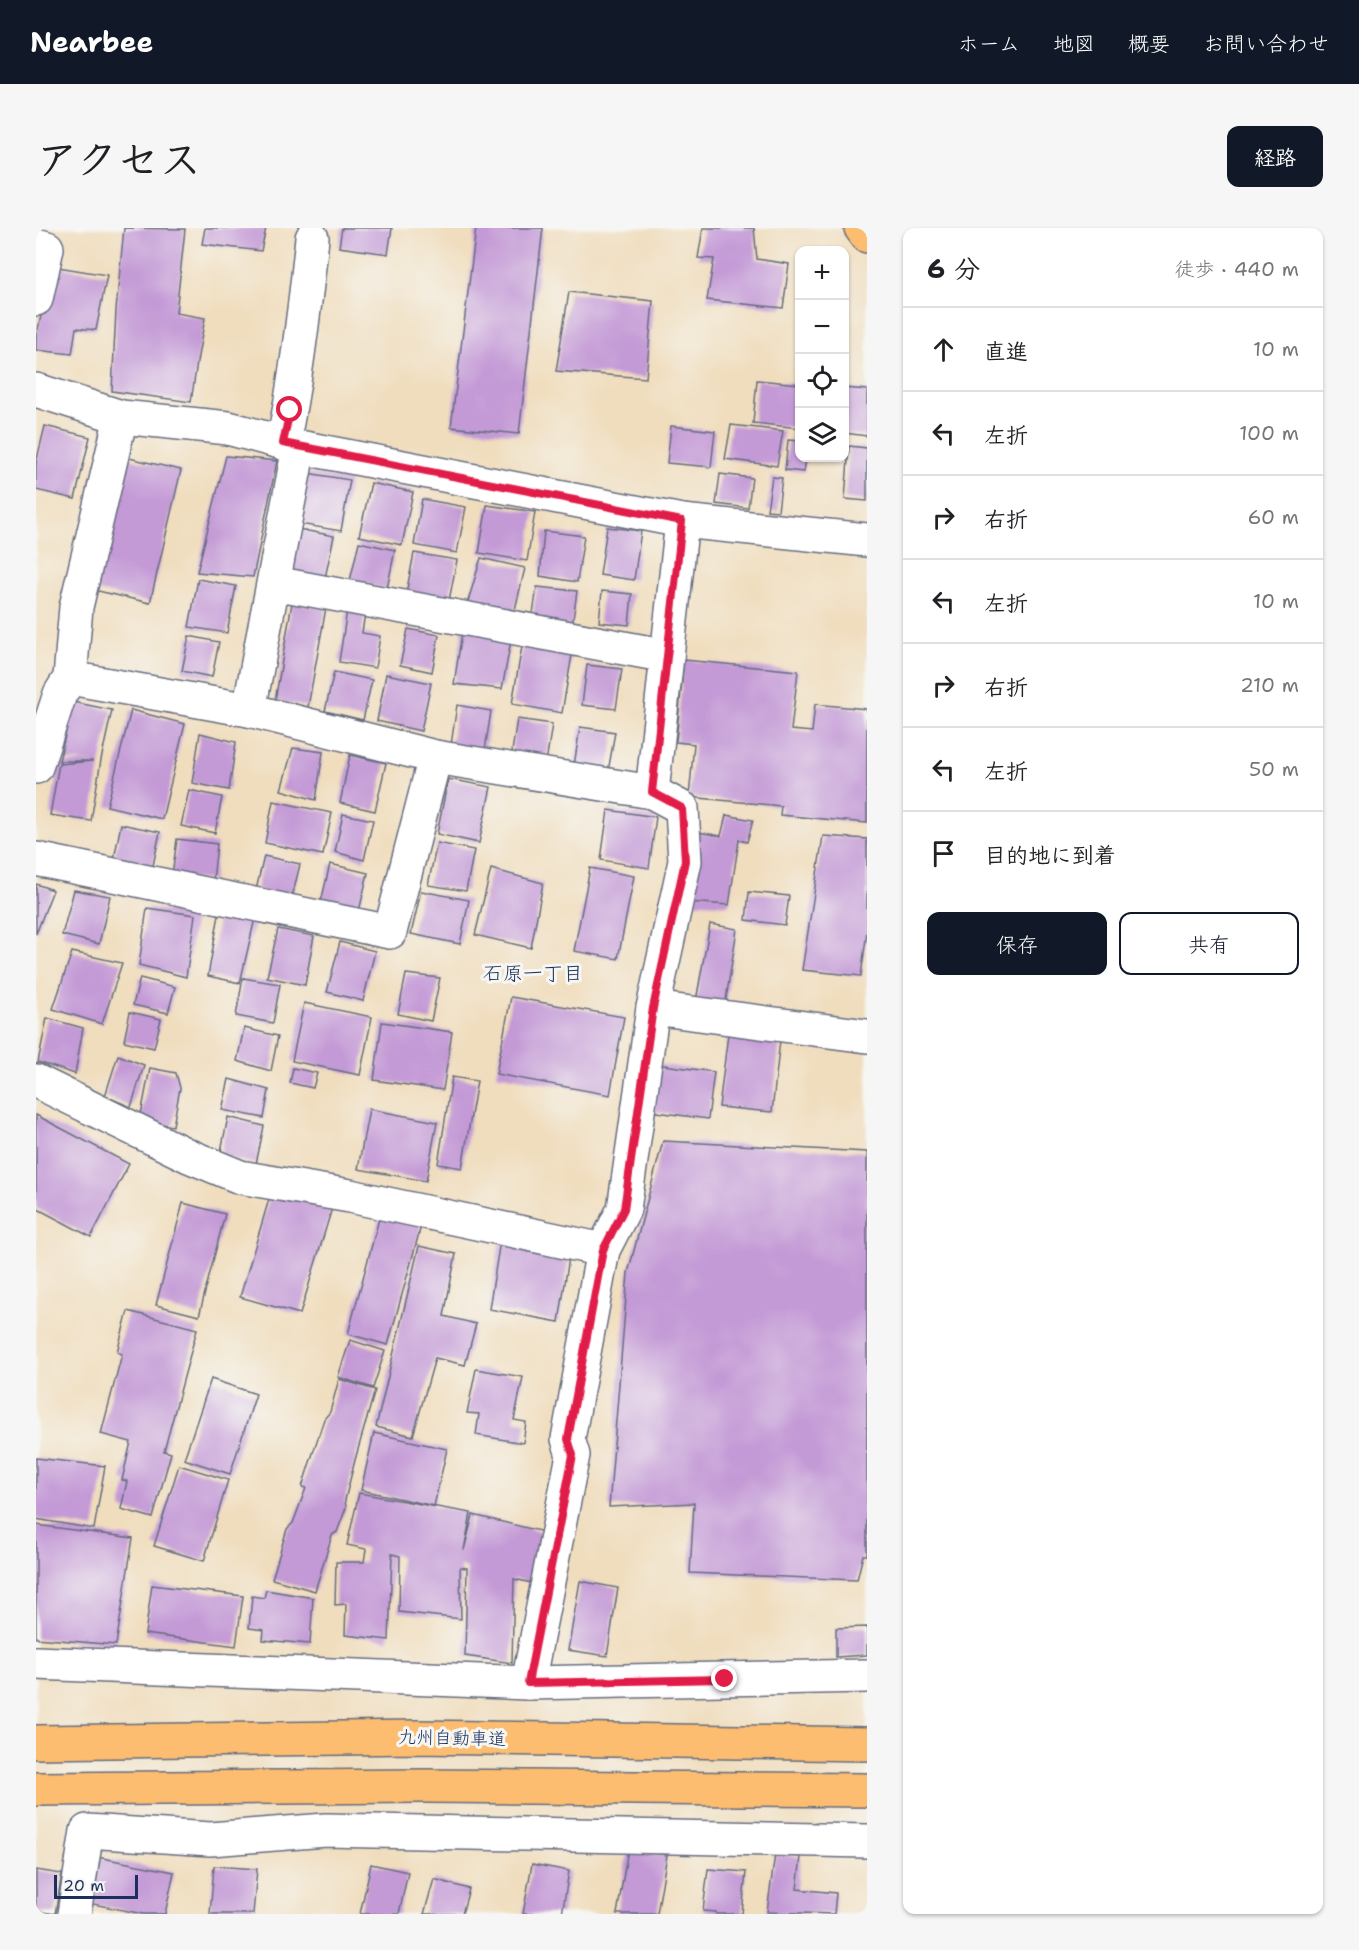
<!DOCTYPE html>
<html lang="ja">
<meta charset="utf-8">
<style>
:root{--surface:#fff;--page:#f6f6f6;--text:#202124;--muted:#757577;--line:#e0e0e0;--accent:#111827}
body{margin:0;font-family:"Shantell Sans","Klee One",sans-serif;background:var(--page);color:var(--text)}
.controls{position:absolute;right:18px;top:18px;display:grid;overflow:hidden;border-radius:12px;box-shadow:0 2px 4px #0004}
.controls button{width:54px;height:54px;display:grid;place-items:center;padding:0;border:0;border-bottom:2px solid var(--line);background:var(--surface);color:var(--text);font:30px sans-serif}
.scale{position:absolute;left:18px;bottom:15px;width:84px;box-sizing:border-box;padding-left:6px;border:3px solid #1b2f5e;border-top:0;font-size:16px;line-height:21px;white-space:nowrap;color:#1b2f5e;-webkit-text-stroke:4px #f6f6f2;paint-order:stroke}
.stop{position:absolute;width:18px;height:18px;margin:-14px;border:4px solid #e11d48;border-radius:50%;background:#fff}
.stop.end{background:#e11d48;border-color:#fff;box-shadow:0 2px 6px #0008}
.list{margin:0;padding:0;list-style:none}
h2{display:flex;justify-content:space-between;align-items:center;height:78px;margin:0;padding:0 24px;font-size:26px}
h2 small{font-size:20px;font-weight:400;color:var(--muted)}
.list li{display:grid;grid-template-columns:39px 1fr auto;gap:18px;align-items:center;box-sizing:border-box;height:84px;padding:0 24px;border-top:2px solid var(--line)}
.list b{display:block;font-size:22px;white-space:nowrap}
.list em{font-size:20px;font-style:normal;color:var(--muted)}
.actions{display:flex;gap:12px;padding:18px 24px}
.actions a{flex:1;padding:14px 0;border:2px solid var(--accent);border-radius:12px;text-align:center;font-size:21px;color:var(--accent)}
.actions .main{background:var(--accent);color:#fff}
.icon{flex:none;width:33px;height:33px;fill:none;stroke:currentColor;stroke-width:2;stroke-linecap:round;stroke-linejoin:round}
.map{position:relative;flex:none;width:831px;height:1686px;overflow:hidden;border-radius:12px}
header{display:flex;align-items:center;gap:36px;box-sizing:border-box;height:84px;padding:0 30px;background:var(--accent);color:#fff}
header strong{font-size:28px}
nav{display:flex;gap:33px;margin-inline-start:auto;font-size:21px}
.intro{display:flex;align-items:center;justify-content:space-between;box-sizing:border-box;height:144px;padding:0 36px}
h1{margin:0;font-size:42px}
.button{padding:15px 27px;border-radius:12px;background:var(--accent);color:#fff;font-size:21px;font-weight:700}
main{display:flex;gap:36px;padding:0 36px}
aside{flex:1;background:var(--surface);border-radius:12px;box-shadow:0 2px 4px #0004}
.map>svg:first-child{display:block}
.building{fill:#c399d6}
.lines{fill:none;stroke-linecap:round;stroke-linejoin:round}
.street-casing{stroke:#666c7f;stroke-width:36}
.highway-casing{stroke:#666c7f;stroke-width:36}
.street{stroke:#fff;stroke-width:33}
.highway{stroke:#fcbd6f;stroke-width:33}
.route{stroke:#e11d48;stroke-width:8}
.labels{text-anchor:middle;dominant-baseline:central;stroke-width:6;stroke-linejoin:round;paint-order:stroke}
.street-label{font-size:18px;fill:#1b2f5e;stroke:#f6f6f2}
.neighbourhood-label{font-size:20px;fill:#1b2f5e;stroke:#f6f6f2}
</style>
<header>
<strong>Nearbee</strong>
<nav><a>ホーム</a><a>地図</a><a>概要</a><a>お問い合わせ</a></nav>
</header>
<div class="intro"><h1>アクセス</h1><a class="button">経路</a></div>
<main>
<div class="map">
<svg width="831" height="1686" viewBox="0 0 831 1686">
<rect width="100%" height="100%" fill="#f6f6f2"/>
<filter id="ink" filterUnits="userSpaceOnUse"><feTurbulence type="fractalNoise" baseFrequency=".0167" numOctaves="2"/><feDisplacementMap in="SourceGraphic" scale="12" xChannelSelector="R" yChannelSelector="G"/><feConvolveMatrix kernelMatrix="1 2 1 2 8 2 1 2 1" color-interpolation-filters="sRGB"/></filter>
<filter id="wash" filterUnits="userSpaceOnUse"><feTurbulence type="fractalNoise" baseFrequency=".008" numOctaves="4" result="noise"/><feDisplacementMap in="SourceGraphic" scale="24" xChannelSelector="R" yChannelSelector="G"/><feGaussianBlur stdDeviation="1.35" result="paint"/><feColorMatrix in="noise" values="0 0 0 0 0 0 0 0 0 0 0 0 0 0 0 0 0 1.4 0 .05"/><feComposite in="paint" operator="in"/></filter>
<g filter="url(#wash)">
<rect width="100%" height="100%" fill="#f0ddbd"/>
<g id="blocks">
<!-- building -->
<g class="building">
<polygon points="88,0 149,1 140,85 169,90 162,128 155,174 76,163 80,82"/>
<polygon points="169,0 230,0 225,23 166,16"/>
<polygon points="306,0 356,0 352,26 303,19"/>
<polygon points="440,0 507,0 483,206 415,199"/>
<polygon points="667,0 718,0 721,31 753,36 747,80 671,72 678,31 662,30"/>
<polygon points="16,38 71,47 60,102 40,100 36,126 0,122 0,110"/>
<polygon points="533,64 617,73 610,150 520,143"/>
<polygon points="721,152 764,156 764,200 717,195"/>
<polygon points="808,160 831,162 831,208 808,205"/>
<polygon points="695,197 747,203 741,238 689,231"/>
<polygon points="9,198 54,209 39,271 0,262 0,235"/>
<polygon points="635,198 679,203 675,239 631,235"/>
<polygon points="752,212 764,213 764,230 770,230 768,244 749,242"/>
<polygon points="813,218 831,220 831,273 809,271"/>
<polygon points="80,227 145,242 114,375 49,360"/>
<polygon points="190,228 241,233 217,349 161,344"/>
<polygon points="271,245 314,252 305,303 263,296"/>
<polygon points="684,246 716,250 712,280 680,276"/>
<polygon points="736,249 746,250 742,283 731,282"/>
<polygon points="335,255 377,264 366,317 323,308"/>
<polygon points="386,271 430,279 421,325 378,317"/>
<polygon points="451,277 499,284 491,333 443,325"/>
<polygon points="571,299 605,303 598,352 564,347"/>
<polygon points="262,301 298,308 289,350 253,343"/>
<polygon points="508,303 548,308 541,354 504,348"/>
<polygon points="323,314 359,322 351,361 314,353"/>
<polygon points="378,325 421,332 413,373 370,366"/>
<polygon points="445,330 489,340 477,390 430,380"/>
<polygon points="162,351 200,358 191,405 153,399"/>
<polygon points="501,359 541,363 536,399 496,392"/>
<polygon points="566,363 596,366 593,397 563,394"/>
<polygon points="256,375 290,380 272,479 239,473"/>
<polygon points="311,382 329,385 326,405 344,408 339,440 303,434"/>
<polygon points="427,398 476,407 466,461 418,456"/>
<polygon points="372,401 403,407 396,444 364,437"/>
<polygon points="153,408 183,414 176,449 146,443"/>
<polygon points="486,418 536,427 526,485 476,476"/>
<polygon points="648,432 762,443 755,502 776,504 779,476 831,481 831,595 744,587 745,578 653,569 658,516 640,514"/>
<polygon points="551,437 586,441 580,481 546,477"/>
<polygon points="298,444 336,452 327,492 289,483"/>
<polygon points="350,446 395,455 385,503 341,493"/>
<polygon points="37,474 76,482 65,532 55,593 14,587 23,536 57,533 23,533"/>
<polygon points="421,477 455,483 449,522 415,517"/>
<polygon points="95,482 149,496 126,591 71,578"/>
<polygon points="481,491 516,496 510,535 475,530"/>
<polygon points="544,499 579,504 572,544 538,538"/>
<polygon points="164,505 200,514 193,562 156,555"/>
<polygon points="257,520 287,524 280,572 245,562"/>
<polygon points="314,527 350,535 339,583 304,575"/>
<polygon points="412,551 455,559 443,615 401,606"/>
<polygon points="153,562 186,569 179,605 145,598"/>
<polygon points="237,573 296,585 287,627 229,615"/>
<polygon points="572,582 620,589 613,640 565,632"/>
<polygon points="307,586 337,592 328,632 299,624"/>
<polygon points="690,587 717,592 711,614 703,612 693,677 652,674 656,603 685,608"/>
<polygon points="85,596 124,604 117,638 78,631"/>
<polygon points="787,608 831,611 831,703 825,748 766,742"/>
<polygon points="141,611 181,616 177,653 136,648"/>
<polygon points="401,615 438,622 430,663 392,657"/>
<polygon points="228,628 264,636 256,670 220,662"/>
<polygon points="294,636 332,645 320,696 282,687"/>
<polygon points="554,640 598,648 582,731 538,723"/>
<polygon points="455,641 507,655 495,720 439,707"/>
<polygon points="0,656 17,662 0,706"/>
<polygon points="38,662 74,668 63,716 26,707"/>
<polygon points="385,663 433,672 424,716 375,706"/>
<polygon points="713,664 753,668 749,697 710,692"/>
<polygon points="111,680 159,687 150,749 103,737"/>
<polygon points="184,681 219,690 204,755 172,748"/>
<polygon points="674,696 701,701 689,778 660,773"/>
<polygon points="242,701 278,708 269,757 231,749"/>
<polygon points="304,714 339,723 327,773 291,764"/>
<polygon points="36,724 86,735 66,796 17,781"/>
<polygon points="370,746 404,750 395,793 362,786"/>
<polygon points="104,750 139,759 132,785 97,777"/>
<polygon points="207,750 244,756 237,795 200,788"/>
<polygon points="475,769 588,789 574,867 460,846"/>
<polygon points="268,775 336,789 324,847 256,833"/>
<polygon points="94,784 125,791 118,820 88,813"/>
<polygon points="11,790 47,800 39,846 2,834"/>
<polygon points="346,794 416,804 407,862 338,852"/>
<polygon points="208,800 242,808 235,843 201,833"/>
<polygon points="692,806 744,812 736,884 683,879"/>
<polygon points="82,827 108,837 95,879 69,868"/>
<polygon points="620,836 678,844 672,891 613,883"/>
<polygon points="114,840 140,845 144,860 137,898 104,892"/>
<polygon points="257,840 281,845 277,860 254,855"/>
<polygon points="416,849 441,853 426,940 402,936"/>
<polygon points="193,851 233,862 228,890 186,882"/>
<polygon points="333,881 401,894 390,953 322,941"/>
<polygon points="0,887 93,936 55,1009 0,980"/>
<polygon points="192,889 228,898 220,936 184,928"/>
<polygon points="627,913 831,924 831,1327 827,1327 821,1352 654,1345 658,1275 573,1279 592,1045"/>
<polygon points="236,961 296,980 264,1086 204,1069"/>
<polygon points="147,975 189,986 163,1088 120,1077"/>
<polygon points="344,987 385,998 352,1117 312,1106"/>
<polygon points="464,1013 534,1023 523,1094 453,1081"/>
<polygon points="383,1018 420,1026 408,1088 440,1096 429,1137 399,1130 377,1208 340,1199"/>
<polygon points="92,1083 161,1101 128,1223 135,1225 117,1290 85,1281 91,1253 86,1252 95,1214 65,1206 86,1126 81,1124"/>
<polygon points="314,1112 349,1123 337,1160 302,1149"/>
<polygon points="440,1141 487,1149 478,1192 490,1194 487,1215 440,1207 443,1186 431,1185"/>
<polygon points="175,1151 220,1166 194,1246 148,1231"/>
<polygon points="303,1151 339,1162 319,1232 309,1272 310,1280 301,1304 296,1307 279,1363 236,1351 251,1301 257,1295 270,1260 266,1259 288,1191 294,1184"/>
<polygon points="338,1205 411,1221 398,1278 325,1262"/>
<polygon points="0,1230 69,1238 58,1301 0,1291"/>
<polygon points="143,1237 192,1252 168,1333 118,1318"/>
<polygon points="323,1265 435,1285 428,1322 437,1287 508,1304 496,1355 478,1351 476,1435 429,1428 431,1340 424,1339 425,1391 363,1384 364,1328 356,1326 353,1412 309,1407 310,1376 299,1377 300,1334 328,1334 330,1321 311,1317"/>
<polygon points="0,1297 97,1310 80,1417 0,1410"/>
<polygon points="544,1353 582,1360 571,1428 532,1422"/>
<polygon points="116,1357 207,1368 200,1418 109,1406"/>
<polygon points="230,1362 277,1370 274,1416 227,1412 228,1402 213,1400 216,1368 228,1370"/>
<polygon points="831,1399 831,1427 800,1429 800,1400"/>
<polygon points="592,1621 631,1627 621,1686 581,1686"/>
<polygon points="739,1626 765,1629 761,1661 800,1665 798,1686 731,1684"/>
<polygon points="56,1628 138,1644 129,1686 107,1686 47,1674"/>
<polygon points="335,1636 372,1644 363,1686 324,1686"/>
<polygon points="496,1636 533,1643 526,1686 487,1686"/>
<polygon points="178,1638 221,1641 217,1686 174,1686"/>
<polygon points="672,1641 710,1644 706,1686 680,1686 680,1684 667,1683"/>
<polygon points="0,1642 26,1646 19,1686 0,1683"/>
<polygon points="398,1651 433,1661 426,1686 388,1686"/>
</g>
</g>
</g>
<g filter="url(#ink)">
<use href="#blocks" fill-opacity="0" stroke="#666c7f" stroke-width="1.5"/>
<g class="lines">
<!-- street casing -->
<g class="street-casing">
<g id="street">
<polyline points="0,17 11,20 0,71"/>
<polyline points="0,162 85,189 192,200 263,219 646,293 831,312"/>
<path d="M247 215C261 147 269 79 276 10"/>
<polyline points="238,355 631,428"/>
<polyline points="34,450 213,482 399,529 616,564 646,580 649,633 617,780 588,981 567,1022 532,1211 537,1227 492,1455"/>
<polyline points="213,482 263,219"/>
<polyline points="0,539 24,466 34,450 40,379 85,189"/>
<polyline points="616,564 646,293"/>
<polyline points="0,631 354,704 399,529"/>
<polyline points="617,780 831,808"/>
<polyline points="0,853 153,928 204,949 314,968 567,1022"/>
<polyline points="0,1435 492,1455 831,1448"/>
<polyline points="38,1686 51,1603 174,1611 290,1602 831,1613"/>
</g>
</g>
<!-- highway casing -->
<g class="highway-casing">
<g id="highway">
<polyline points="825,0 831,8"/>
<polyline points="0,1514 381,1509 831,1516"/>
<polyline points="0,1561 389,1558 831,1562"/>
</g>
</g>
<!-- street -->
<use href="#street" class="street"/>
<!-- highway -->
<use href="#highway" class="highway"/>
</g>
</g>
<g class="lines" filter="url(#ink)">
<!-- route -->
<polyline class="route" points="254,182 247,215 646,293 616,564 646,580 649,633 617,780 588,981 567,1022 532,1211 537,1227 492,1455 689,1451"/>
</g>
<g class="labels">
<!-- street labels -->
<g class="street-label">
<text transform="translate(416 1510) rotate(1)">九州自動車道</text>
</g>
<!-- neighbourhood labels -->
<g class="neighbourhood-label">
<text x="497" y="745">石原一丁目</text>
</g>
</g>
</svg>
<div class="controls">
<button>+</button>
<button>−</button>
<button><svg class="icon" aria-label="locate" viewBox="0 0 24 24"><circle cx="12" cy="12" r="6"/><path d="M12 2v4M12 18v4M2 12h4M18 12h4"/></svg></button>
<button><svg class="icon" aria-label="layers" viewBox="0 0 24 24"><path d="M12 4l9 5-9 5-9-5zM3 14l9 5 9-5"/></svg></button>
</div>
<div class="scale">20 m</div>
<div class="stop" style="left:254px;top:182px"></div>
<div class="stop end" style="left:689px;top:1451px"></div>
</div>
<aside>
<h2>6 分<small>徒歩 · 440 m</small></h2>
<ul class="list">
<li><svg class="icon" aria-label="ahead" viewBox="0 0 24 24"><path d="M12 20V5M6 11l6-6 6 6"/></svg><div><b>直進</b></div><em>10 m</em></li>
<li><svg class="icon" aria-label="left" viewBox="0 0 24 24"><path d="M17 20v-9H6M10 6l-5 5 5 5"/></svg><div><b>左折</b></div><em>100 m</em></li>
<li><svg class="icon" aria-label="right" viewBox="0 0 24 24"><path d="M7 20v-9h11M14 6l5 5-5 5"/></svg><div><b>右折</b></div><em>60 m</em></li>
<li><svg class="icon" aria-label="left" viewBox="0 0 24 24"><path d="M17 20v-9H6M10 6l-5 5 5 5"/></svg><div><b>左折</b></div><em>10 m</em></li>
<li><svg class="icon" aria-label="right" viewBox="0 0 24 24"><path d="M7 20v-9h11M14 6l5 5-5 5"/></svg><div><b>右折</b></div><em>210 m</em></li>
<li><svg class="icon" aria-label="left" viewBox="0 0 24 24"><path d="M17 20v-9H6M10 6l-5 5 5 5"/></svg><div><b>左折</b></div><em>50 m</em></li>
<li><svg class="icon" aria-label="arrive" viewBox="0 0 24 24"><path d="M6 21V4h12l-3 4 3 4H6"/></svg><div><b>目的地に到着</b></div></li>
</ul>
<div class="actions"><a class="main">保存</a><a>共有</a></div>
</aside>
</main>
